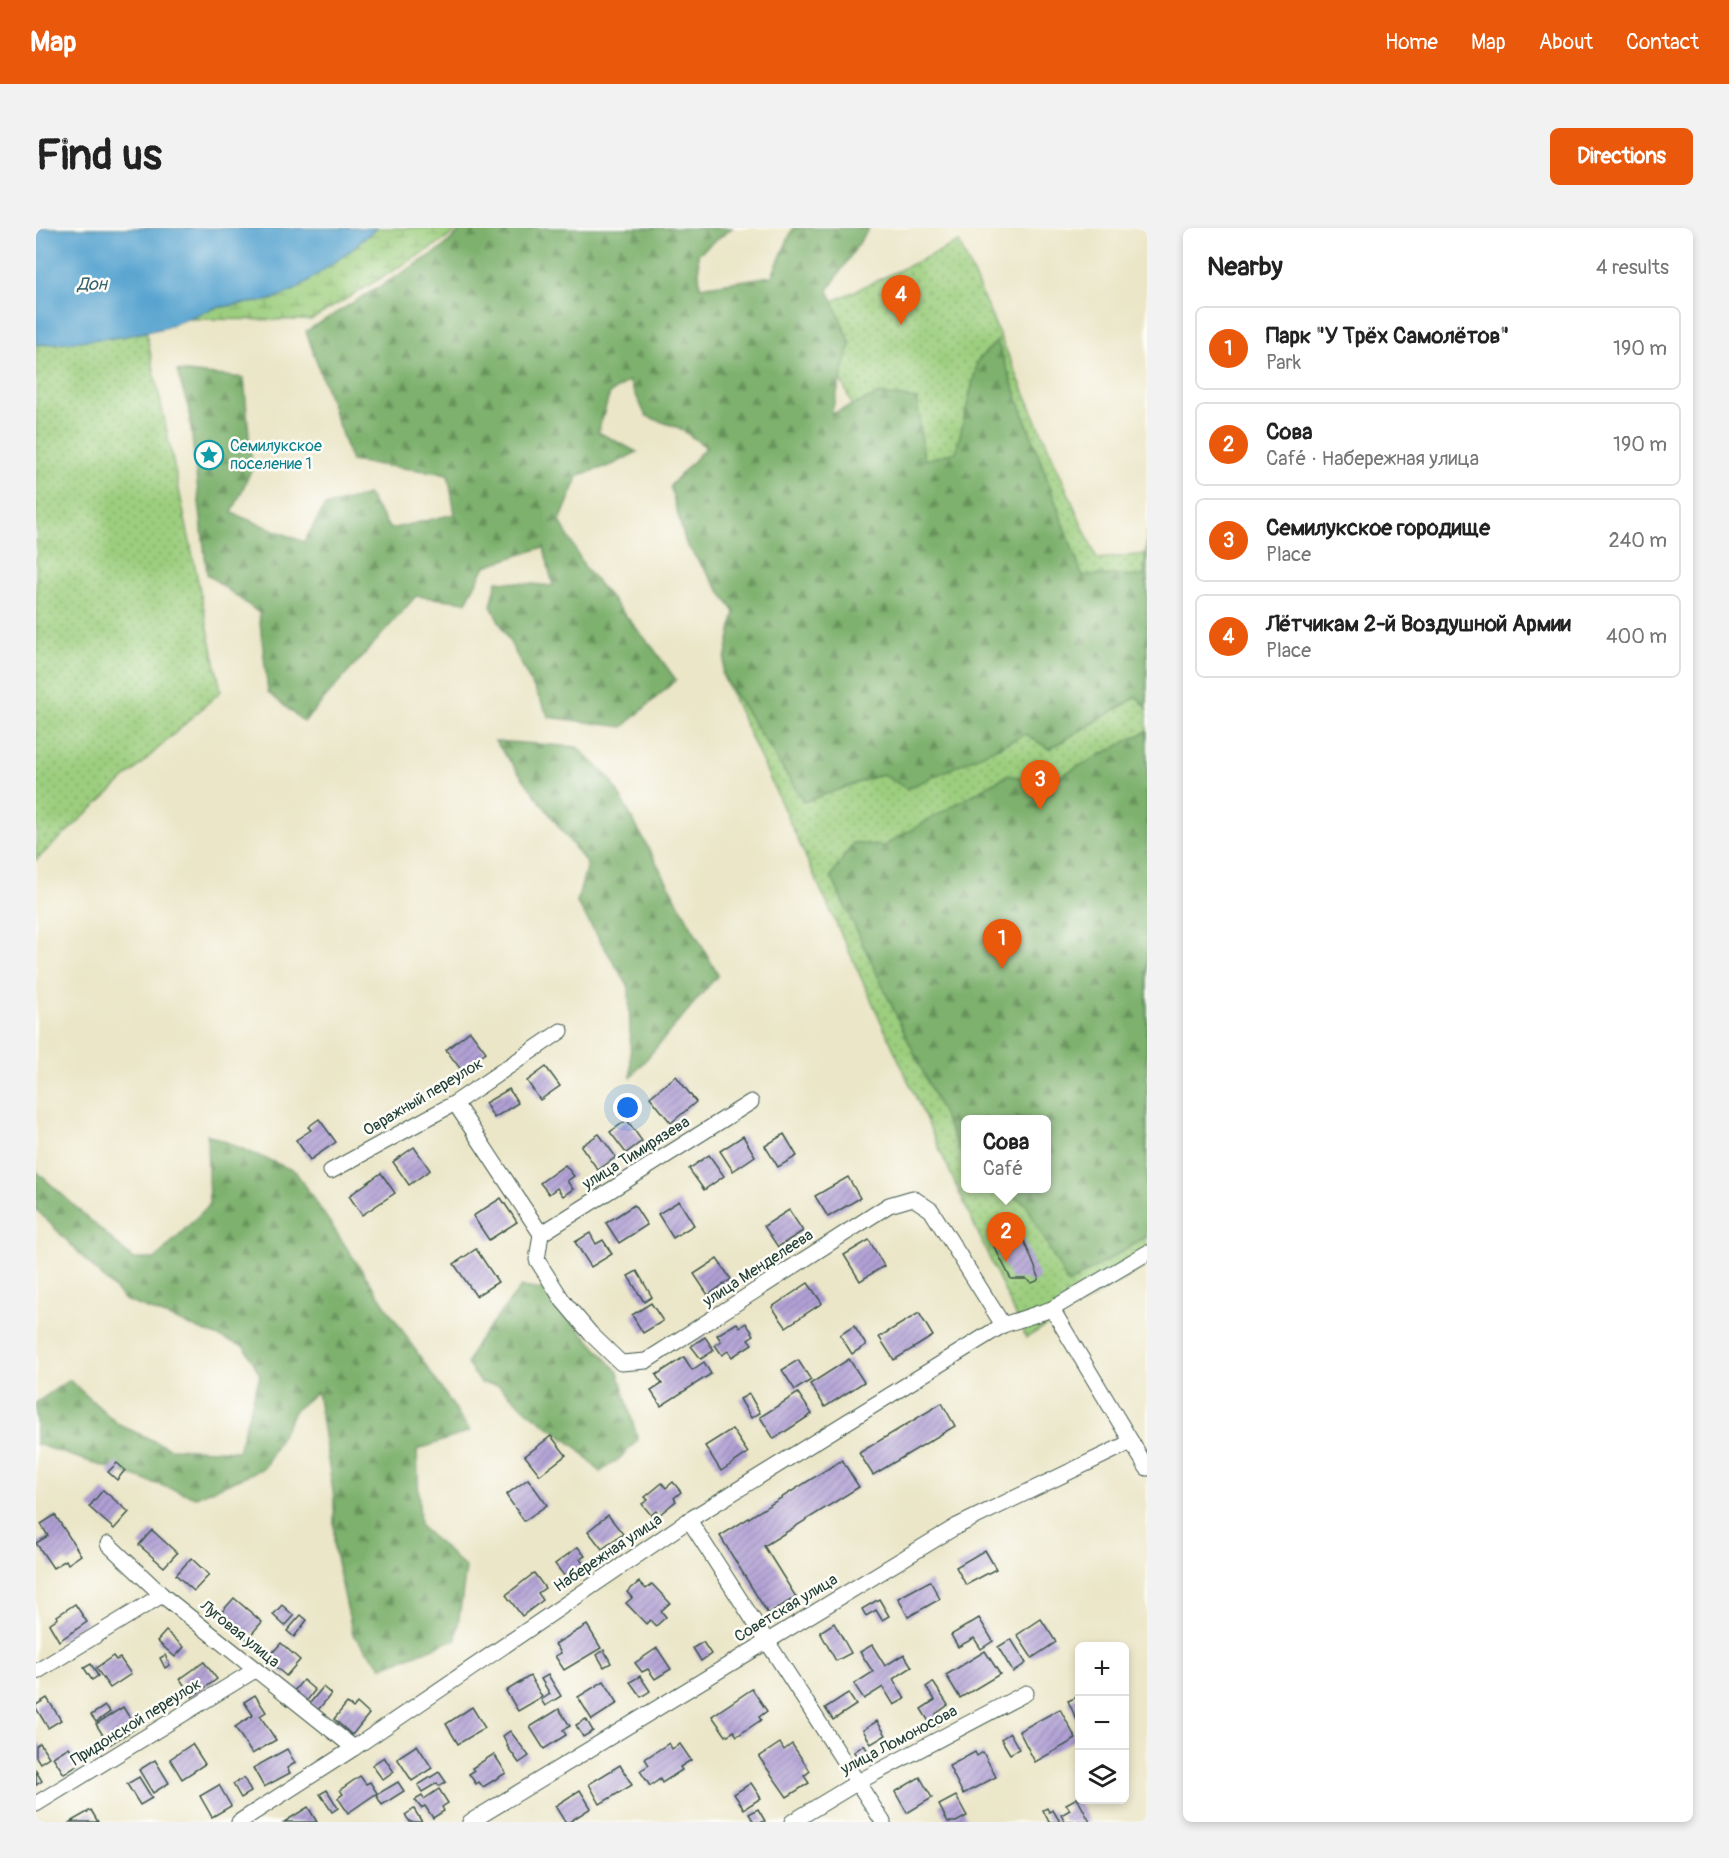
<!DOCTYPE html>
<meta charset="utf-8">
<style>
:root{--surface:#fff;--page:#f2f2f2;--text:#222;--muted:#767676;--line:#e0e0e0;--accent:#ea580c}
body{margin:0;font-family:Pangolin,sans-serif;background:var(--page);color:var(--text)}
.controls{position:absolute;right:18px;bottom:18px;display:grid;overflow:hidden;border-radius:9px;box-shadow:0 3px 9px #0003}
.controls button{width:54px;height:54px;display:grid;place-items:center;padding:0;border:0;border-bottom:2px solid var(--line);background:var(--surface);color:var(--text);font:30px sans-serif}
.you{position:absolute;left:592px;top:880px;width:21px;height:21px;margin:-15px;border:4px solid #fff;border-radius:50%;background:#1a73e8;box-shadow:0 0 0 9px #1a73e833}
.badge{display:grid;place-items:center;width:39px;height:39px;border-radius:50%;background:var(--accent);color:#fff;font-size:20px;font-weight:700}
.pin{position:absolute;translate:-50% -50px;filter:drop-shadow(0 2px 3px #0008)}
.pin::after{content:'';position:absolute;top:32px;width:21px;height:18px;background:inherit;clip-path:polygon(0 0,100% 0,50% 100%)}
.popup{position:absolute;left:925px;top:887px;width:90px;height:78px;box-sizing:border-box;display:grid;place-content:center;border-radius:9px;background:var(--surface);filter:drop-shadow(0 2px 4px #0005);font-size:20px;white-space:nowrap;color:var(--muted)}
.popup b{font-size:22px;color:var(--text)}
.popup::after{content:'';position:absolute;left:50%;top:100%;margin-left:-12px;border:12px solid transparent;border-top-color:var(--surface)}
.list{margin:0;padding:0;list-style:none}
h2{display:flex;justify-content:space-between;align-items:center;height:78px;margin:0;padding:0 24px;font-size:26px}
h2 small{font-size:20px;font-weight:400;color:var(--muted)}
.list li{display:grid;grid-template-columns:39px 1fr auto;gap:18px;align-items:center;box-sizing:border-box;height:84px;margin:0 12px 12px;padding:0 12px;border:2px solid var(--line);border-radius:9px}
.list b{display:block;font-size:22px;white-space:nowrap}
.list p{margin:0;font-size:20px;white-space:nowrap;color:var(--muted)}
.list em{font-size:20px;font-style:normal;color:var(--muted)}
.icon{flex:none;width:33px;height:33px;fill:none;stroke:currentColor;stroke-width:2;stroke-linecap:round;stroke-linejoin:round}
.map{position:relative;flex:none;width:1111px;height:1594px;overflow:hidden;border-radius:9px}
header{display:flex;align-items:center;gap:36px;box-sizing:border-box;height:84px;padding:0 30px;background:var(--accent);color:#fff}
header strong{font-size:28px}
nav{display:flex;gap:33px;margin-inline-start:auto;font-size:21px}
.intro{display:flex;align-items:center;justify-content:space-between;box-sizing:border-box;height:144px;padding:0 36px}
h1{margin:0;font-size:42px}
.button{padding:15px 27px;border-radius:9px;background:var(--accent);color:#fff;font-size:21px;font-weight:700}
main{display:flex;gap:36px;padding:0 36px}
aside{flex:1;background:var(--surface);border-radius:9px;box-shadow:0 3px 9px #0003}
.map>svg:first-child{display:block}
.grass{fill:url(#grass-dots);stroke:#5e8659;stroke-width:1.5;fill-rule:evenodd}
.forest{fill:url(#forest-firs);stroke:#4e7750;stroke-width:1.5}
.wetland{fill:url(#wetland-marsh);stroke:#5e8659;stroke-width:1.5}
.water{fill:#58a4d0;stroke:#3c7082;stroke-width:1.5}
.building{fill:url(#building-hatch)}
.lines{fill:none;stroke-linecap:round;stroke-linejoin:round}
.minor-casing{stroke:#3e564a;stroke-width:17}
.minor{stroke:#fff;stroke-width:15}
.labels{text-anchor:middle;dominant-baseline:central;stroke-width:5;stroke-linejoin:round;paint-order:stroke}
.culture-label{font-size:16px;fill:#0d838f;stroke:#fdfcf7;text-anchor:start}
.street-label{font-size:16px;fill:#1f3d34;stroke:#fdfcf7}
.water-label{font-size:18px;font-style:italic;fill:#33616b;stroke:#fdfcf7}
</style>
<header>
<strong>Map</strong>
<nav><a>Home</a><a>Map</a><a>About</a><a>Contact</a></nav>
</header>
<div class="intro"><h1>Find us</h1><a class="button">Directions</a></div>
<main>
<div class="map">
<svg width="1111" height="1594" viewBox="0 0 1111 1594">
<defs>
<pattern id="grass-dots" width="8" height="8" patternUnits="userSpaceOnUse" patternTransform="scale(1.5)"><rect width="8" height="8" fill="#9cce7e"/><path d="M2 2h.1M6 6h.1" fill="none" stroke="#7fa868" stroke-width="1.8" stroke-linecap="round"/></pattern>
<pattern id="forest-firs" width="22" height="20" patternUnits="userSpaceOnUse" patternTransform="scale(1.5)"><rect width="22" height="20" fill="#7db16d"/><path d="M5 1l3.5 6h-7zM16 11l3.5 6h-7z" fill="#66915a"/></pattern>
<pattern id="wetland-marsh" width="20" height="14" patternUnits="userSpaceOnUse" patternTransform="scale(1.5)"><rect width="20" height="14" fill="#9cce7e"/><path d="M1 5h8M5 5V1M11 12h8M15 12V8" fill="none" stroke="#7fa868"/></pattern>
<pattern id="building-hatch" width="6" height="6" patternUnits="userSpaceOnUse" patternTransform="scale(1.5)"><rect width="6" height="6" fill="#b1a0d5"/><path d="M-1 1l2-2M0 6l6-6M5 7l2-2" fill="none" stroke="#8f84ae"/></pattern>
</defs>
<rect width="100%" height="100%" fill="#fdfcf7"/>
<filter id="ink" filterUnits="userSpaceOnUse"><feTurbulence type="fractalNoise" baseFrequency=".0167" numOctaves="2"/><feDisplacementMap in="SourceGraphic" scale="12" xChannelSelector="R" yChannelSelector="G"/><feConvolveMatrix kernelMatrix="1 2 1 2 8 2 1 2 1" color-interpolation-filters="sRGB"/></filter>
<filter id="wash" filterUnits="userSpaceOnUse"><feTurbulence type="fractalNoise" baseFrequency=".008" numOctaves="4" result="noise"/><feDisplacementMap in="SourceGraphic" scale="24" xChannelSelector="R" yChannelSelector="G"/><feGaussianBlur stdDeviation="1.35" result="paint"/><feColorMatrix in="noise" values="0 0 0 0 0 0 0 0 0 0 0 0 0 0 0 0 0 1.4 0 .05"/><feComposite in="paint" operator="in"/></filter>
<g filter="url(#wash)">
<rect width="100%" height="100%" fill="#ebe6c8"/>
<!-- grass -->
<g class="grass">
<path d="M923 14 1061 331 1111 326V1037L990 1110 686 446 819 184 776 83ZM930 892H1010V960H930Z"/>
<polygon points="110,104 185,463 0,632 0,109"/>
</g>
<!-- forest -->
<g class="forest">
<polygon points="427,0 696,0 662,26 664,59 736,48 757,0 833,0 792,62 815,116 795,186 844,166 881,171 888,232 920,224 942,132 961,113 1046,347 1108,348 1111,304 1111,480 1101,469 1013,521 990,506 871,561 846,546 768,574 686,446 699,384 650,316 634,258 670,219 643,200 610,188 593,153 574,165 562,204 601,224 576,237 543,247 524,293 550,341 617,420 640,452 587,499 513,489 455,378 461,353 517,358 508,319 449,338 430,374 380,368 268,494 232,464 223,385 171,346 153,182 141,143 208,150 216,240 196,285 268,314 289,278 332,267 354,301 419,286 412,246 315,233 270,103 404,22"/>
<polygon points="1111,503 1111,1008 1032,1056 989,975 961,961 1010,960 1010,892 930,892 929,934 795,648 817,615 847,618 971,547 1012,554"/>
<polygon points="459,513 541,519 575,552 682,747 595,849 593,759 541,675 551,636"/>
<polygon points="171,906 259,943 434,1203 381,1222 384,1298 430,1340 420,1411 346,1439 317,1407 298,1321 298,1270 281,1164 259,1182 228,1240 160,1269 0,1216 0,1175 33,1152 82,1196 133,1220 202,1223 224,1147 209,1119 89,1072 0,981 0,943 97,1031 119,1031 173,977"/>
<polygon points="485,1059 508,1062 582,1144 602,1212 583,1231 564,1244 541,1220 493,1184 462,1157 445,1155 431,1136 440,1116"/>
</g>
<!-- wetland -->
<polygon class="wetland" points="340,0 423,0 410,11 275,92 150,91 178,80 235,72 313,24"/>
<!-- water -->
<polygon class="water" points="0,0 340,0 313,24 259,62 235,72 178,80 128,100 85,109 0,117"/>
<g id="blocks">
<!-- building -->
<g class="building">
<polygon points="434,803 450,824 426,843 410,822"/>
<polygon points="510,839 524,858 504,872 491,853"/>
<polygon points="640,848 660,874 635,895 614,869"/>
<polygon points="473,861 482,875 458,890 449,875"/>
<polygon points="283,891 300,914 274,932 260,912 275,902 272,899"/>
<polygon points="591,892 606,913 590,925 574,904"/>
<polygon points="563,906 580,929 562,942 545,918"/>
<polygon points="748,906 761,928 742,939 729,918"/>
<polygon points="707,908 719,928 697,943 684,923"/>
<polygon points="378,919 394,942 373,957 357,934"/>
<polygon points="673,927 688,948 668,962 653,941"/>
<polygon points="529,937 538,948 531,953 537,961 527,968 521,960 513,966 504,955"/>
<polygon points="345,945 359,965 326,987 313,968"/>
<polygon points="812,949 824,970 792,989 779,968"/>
<polygon points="465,970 481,994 453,1012 437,988"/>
<polygon points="643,973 658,997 637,1010 622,986"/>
<polygon points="598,977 611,997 583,1015 570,995"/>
<polygon points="753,982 767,1003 742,1019 728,998"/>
<polygon points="554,1005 560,1016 567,1012 576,1026 555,1039 539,1014"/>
<polygon points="985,1005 1003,1049 1001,1053 996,1055 990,1051 975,1051 958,1018"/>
<polygon points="833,1012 848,1038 824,1053 808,1027"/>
<polygon points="440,1021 462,1054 440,1068 418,1036"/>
<polygon points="681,1031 695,1051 672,1067 658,1046"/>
<polygon points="601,1043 616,1069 608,1074 592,1048"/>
<polygon points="772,1055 786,1075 750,1099 736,1079"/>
<polygon points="615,1075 627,1093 607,1105 596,1087"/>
<polygon points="883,1085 897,1108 858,1132 843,1109"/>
<polygon points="701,1095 704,1099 710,1095 718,1107 712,1111 716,1116 696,1129 692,1123 686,1127 679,1117 685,1113 681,1107"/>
<polygon points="818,1098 830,1117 816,1126 804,1107"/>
<polygon points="669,1109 678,1122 665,1131 655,1118"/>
<polygon points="648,1129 656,1142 668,1134 675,1146 625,1178 615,1163 626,1156 620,1147"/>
<polygon points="813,1131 828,1154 789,1179 774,1156"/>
<polygon points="762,1132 775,1152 759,1162 746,1142"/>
<polygon points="762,1165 776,1186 738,1211 724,1189"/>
<polygon points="713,1166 724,1185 715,1190 704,1171"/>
<polygon points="906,1175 919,1198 837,1247 823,1225"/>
<polygon points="696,1201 712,1225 685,1243 669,1218"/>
<polygon points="515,1208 530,1227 504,1247 489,1228"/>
<polygon points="806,1232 823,1259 728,1318 760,1369 732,1386 684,1308"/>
<polygon points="81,1235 89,1242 81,1252 72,1244"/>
<polygon points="492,1251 511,1277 488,1293 470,1267"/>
<polygon points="637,1254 645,1264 638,1270 640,1273 623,1287 620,1283 615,1287 606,1276 612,1272 609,1269 626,1255 630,1260"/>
<polygon points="67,1262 93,1284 78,1301 53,1279"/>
<polygon points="19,1287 45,1327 32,1336 30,1332 17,1340 0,1315 12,1308 5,1296"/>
<polygon points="572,1287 587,1306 566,1321 552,1303"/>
<polygon points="116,1302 141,1325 128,1339 103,1317"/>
<polygon points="542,1319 549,1328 544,1331 551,1341 533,1354 519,1336"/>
<polygon points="949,1322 960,1341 930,1357 920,1339"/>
<polygon points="155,1330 173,1347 158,1363 140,1347"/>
<polygon points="498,1345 509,1360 502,1365 507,1372 486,1388 470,1367"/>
<polygon points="894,1353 904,1371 872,1389 862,1370"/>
<polygon points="603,1354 610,1361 616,1356 634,1375 625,1383 630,1389 620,1398 614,1392 610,1396 590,1375 596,1370 591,1364"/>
<polygon points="198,1370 226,1394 211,1411 183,1387"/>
<polygon points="843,1371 853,1388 846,1392 840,1382 830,1388 826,1381"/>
<polygon points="39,1376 51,1394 23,1413 13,1396 22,1390 21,1388"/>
<polygon points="246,1377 258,1388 249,1398 237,1387"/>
<polygon points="265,1387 271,1392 258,1409 251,1403"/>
<polygon points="943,1390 957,1413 945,1421 938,1410 922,1419 915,1407"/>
<polygon points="1005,1391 1020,1414 996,1430 981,1407"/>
<polygon points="798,1395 815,1425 800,1433 784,1404"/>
<polygon points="551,1397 565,1420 528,1442 519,1428 525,1425 519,1416"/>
<polygon points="130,1403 148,1419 139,1429 121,1413"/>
<polygon points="975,1411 990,1435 977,1444 962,1419"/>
<polygon points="667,1414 675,1426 665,1433 657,1420"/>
<polygon points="245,1415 264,1432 250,1448 231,1431"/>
<polygon points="836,1417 849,1438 868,1426 876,1439 857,1451 869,1471 858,1477 847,1459 828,1471 818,1456 837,1444 824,1424"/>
<polygon points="621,1420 635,1441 619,1451 612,1441 606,1444 599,1435"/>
<polygon points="568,1422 575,1435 568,1439 561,1427"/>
<polygon points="949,1423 964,1446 924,1470 910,1447"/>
<polygon points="129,1427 134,1437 129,1440 124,1430"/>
<polygon points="77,1428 80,1432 84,1430 95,1446 74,1460 60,1440"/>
<polygon points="168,1434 181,1451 156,1469 144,1451"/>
<polygon points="55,1436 62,1448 56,1452 48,1440"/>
<polygon points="512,1447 525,1468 509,1478 505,1472 514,1466 505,1451"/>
<polygon points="494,1448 506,1469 482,1483 470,1463"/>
<polygon points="604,1448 614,1463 605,1469 594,1454"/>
<polygon points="267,1452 279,1462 270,1474 257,1464"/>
<polygon points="568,1453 582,1475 556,1492 542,1469"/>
<polygon points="897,1454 912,1477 900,1486 906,1494 897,1500 885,1481 899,1472 890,1459"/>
<polygon points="287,1459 295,1466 282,1482 274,1475"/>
<polygon points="716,1461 731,1483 723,1489 725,1492 701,1508 698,1503 690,1508 676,1488"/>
<polygon points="812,1465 820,1477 797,1492 789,1480"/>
<polygon points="219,1467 230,1484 224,1488 240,1512 216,1526 199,1499 217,1487 208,1474"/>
<polygon points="1041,1469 1044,1476 1044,1499 1032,1473"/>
<polygon points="11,1470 25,1492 12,1500 0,1480 0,1477"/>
<polygon points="311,1475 317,1480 321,1475 333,1486 316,1507 298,1491"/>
<polygon points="69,1478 74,1484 60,1494 55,1487"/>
<polygon points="87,1479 100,1500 73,1517 60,1496"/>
<polygon points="436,1479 449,1500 422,1516 410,1496"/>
<polygon points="523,1481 534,1498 527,1502 530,1507 508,1521 494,1499"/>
<polygon points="1024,1481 1040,1511 999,1534 983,1503"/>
<polygon points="550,1491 557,1503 547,1509 540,1497"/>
<polygon points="841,1493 850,1507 835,1516 827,1502"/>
<polygon points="474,1503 493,1528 483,1535 471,1518 472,1517 467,1508"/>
<polygon points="974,1505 983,1521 974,1526 965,1511"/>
<polygon points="4,1515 13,1529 4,1535 0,1529 0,1518"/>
<polygon points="633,1515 636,1521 644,1516 655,1532 644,1539 646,1542 626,1555 624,1551 614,1558 604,1543 613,1537 609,1531"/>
<polygon points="744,1515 748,1522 756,1516 774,1543 768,1548 773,1555 751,1569 723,1529"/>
<polygon points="156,1516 169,1536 146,1551 134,1531"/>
<polygon points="381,1517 396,1540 376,1553 361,1530"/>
<polygon points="828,1517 833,1525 823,1532 818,1524"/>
<polygon points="33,1519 44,1536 28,1546 17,1529"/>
<polygon points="251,1521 259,1535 251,1540 254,1545 228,1559 217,1540"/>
<polygon points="939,1524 941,1528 947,1524 960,1549 927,1566 913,1538"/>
<polygon points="458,1526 470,1545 447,1559 443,1554 440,1556 433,1546 438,1543 436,1540"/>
<polygon points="348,1529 358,1544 347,1552 336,1537"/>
<polygon points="119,1532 133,1555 117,1565 103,1542"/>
<polygon points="584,1537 596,1557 564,1576 553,1556"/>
<polygon points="0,1543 6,1553 0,1557"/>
<polygon points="403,1544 410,1554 403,1558 401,1555 386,1564 382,1557"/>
<polygon points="324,1548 330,1556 334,1554 341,1565 312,1585 302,1570 307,1566 304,1562"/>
<polygon points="103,1549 116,1570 104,1577 91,1556"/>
<polygon points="884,1549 896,1570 871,1585 859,1564"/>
<polygon points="208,1550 215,1564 205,1570 197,1556"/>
<polygon points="362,1554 368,1563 346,1577 340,1567"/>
<polygon points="715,1555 725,1570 708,1581 698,1566"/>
<polygon points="183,1557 195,1578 176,1589 164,1568"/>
<polygon points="403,1561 412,1575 406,1579 408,1583 397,1590 389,1578 385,1580 379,1572 386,1568 388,1571"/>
<polygon points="291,1562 302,1580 296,1584 284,1566"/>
<polygon points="544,1562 555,1580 533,1594 529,1594 519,1578"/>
<polygon points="920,1568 931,1588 920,1594 912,1594 903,1577"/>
<polygon points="1041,1570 1054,1594 1029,1594 1025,1587 1034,1582 1030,1576"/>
<polygon points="272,1579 281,1594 248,1594"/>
<polygon points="1011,1580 1013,1584 1017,1582 1024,1594 1013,1594 1007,1582"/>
<polygon points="378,1581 386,1594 374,1594 369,1587"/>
<polygon points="722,1581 729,1593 727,1594 718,1594 713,1586"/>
<polygon points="55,1582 62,1594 34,1594"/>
</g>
</g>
</g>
<g filter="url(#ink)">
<use href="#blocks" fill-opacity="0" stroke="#3e564a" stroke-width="1.5"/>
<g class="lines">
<!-- minor casing -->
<g class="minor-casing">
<g id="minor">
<polyline points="419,875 505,1006 501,1032 527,1073 555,1106 585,1135 610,1133 853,977 877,970 895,982 967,1097"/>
<polyline points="295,943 419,875 525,803"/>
<polyline points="505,1006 715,874"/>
<polyline points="1016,1081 1111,1240"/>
<polyline points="653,1292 847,1594"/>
<polyline points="72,1316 126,1367 318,1520"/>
<polyline points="0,1444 126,1367"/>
<polyline points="0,1576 219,1442"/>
<polyline points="203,1594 318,1520 653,1292 967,1097 1016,1081 1111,1025"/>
<polyline points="434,1594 921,1298 1095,1214"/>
<polyline points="756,1594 822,1554 990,1465"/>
</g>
</g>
<!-- minor -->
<use href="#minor" class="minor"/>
</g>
</g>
<!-- icons -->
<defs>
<g id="sight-ring" transform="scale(1.5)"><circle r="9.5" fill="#fdfcf7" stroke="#0f9aa8" stroke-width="1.5"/><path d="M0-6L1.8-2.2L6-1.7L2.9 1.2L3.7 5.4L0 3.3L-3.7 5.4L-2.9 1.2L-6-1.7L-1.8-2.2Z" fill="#0f9aa8"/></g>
</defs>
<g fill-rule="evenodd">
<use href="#sight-ring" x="173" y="227"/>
</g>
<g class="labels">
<!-- culture labels -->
<g class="culture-label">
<text x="194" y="218">Семилукское<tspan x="194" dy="18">поселение 1</tspan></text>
</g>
<!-- street labels -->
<g class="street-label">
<text transform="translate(387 869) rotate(-31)">Овражный переулок</text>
<text transform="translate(600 925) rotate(-32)">улица Тимирязева</text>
<text transform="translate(722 1040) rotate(-33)">улица Менделеева</text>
<text transform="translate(572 1325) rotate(-34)">Набережная улица</text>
<text transform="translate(750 1380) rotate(-31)">Советская улица</text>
<text transform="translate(204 1406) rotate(39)">Луговая улица</text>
<text transform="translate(100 1494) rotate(-32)">Придонской переулок</text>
<text transform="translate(863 1512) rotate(-28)">улица Ломоносова</text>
</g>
<!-- water labels -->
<g class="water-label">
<text x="56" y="56">Дон</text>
</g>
</g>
</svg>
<div class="controls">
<button>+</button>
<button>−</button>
<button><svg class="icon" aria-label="layers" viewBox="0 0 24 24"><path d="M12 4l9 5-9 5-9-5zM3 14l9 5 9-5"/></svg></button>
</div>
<div class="you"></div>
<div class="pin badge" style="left:966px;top:741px">1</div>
<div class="pin badge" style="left:970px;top:1034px">2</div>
<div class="popup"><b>Сова</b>Café</div>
<div class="pin badge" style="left:1004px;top:582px">3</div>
<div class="pin badge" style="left:865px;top:97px">4</div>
</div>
<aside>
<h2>Nearby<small>4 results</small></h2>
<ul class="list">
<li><span class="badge">1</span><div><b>Парк &quot;У Трёх Самолётов&quot;</b><p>Park</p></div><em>190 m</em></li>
<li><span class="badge">2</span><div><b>Сова</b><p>Café · Набережная улица</p></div><em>190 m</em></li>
<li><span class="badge">3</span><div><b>Семилукское городище</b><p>Place</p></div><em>240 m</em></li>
<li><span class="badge">4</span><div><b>Лётчикам 2-й Воздушной Армии</b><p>Place</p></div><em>400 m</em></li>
</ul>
</aside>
</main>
